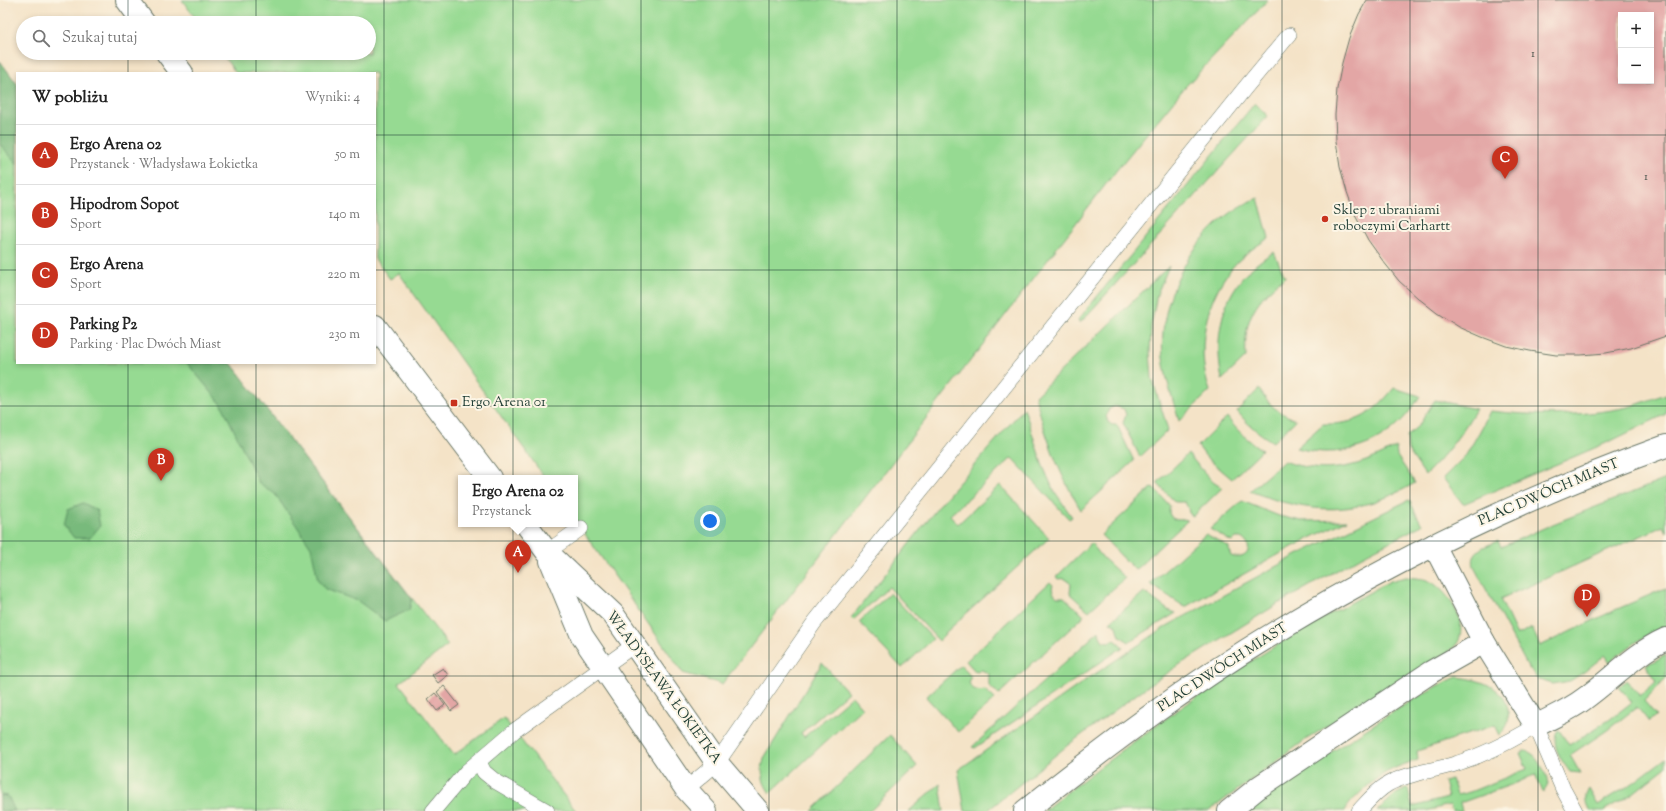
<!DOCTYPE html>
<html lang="pl">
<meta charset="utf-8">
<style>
:root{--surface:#fff;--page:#f6f6f6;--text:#222;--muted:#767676;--line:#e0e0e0;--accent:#c8321e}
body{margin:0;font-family:"Sorts Mill Goudy",serif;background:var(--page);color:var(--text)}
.controls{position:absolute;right:12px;top:12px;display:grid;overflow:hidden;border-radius:0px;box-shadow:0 2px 6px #0003}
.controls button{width:36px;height:36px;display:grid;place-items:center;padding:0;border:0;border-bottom:1px solid var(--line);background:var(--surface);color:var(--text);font:20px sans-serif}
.you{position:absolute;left:710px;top:521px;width:14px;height:14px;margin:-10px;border:3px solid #fff;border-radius:50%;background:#1a73e8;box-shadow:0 0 0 6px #1a73e833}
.badge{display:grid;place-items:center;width:26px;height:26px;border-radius:50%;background:var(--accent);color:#fff;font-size:13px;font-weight:700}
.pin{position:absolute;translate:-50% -33px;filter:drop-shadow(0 1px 2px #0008)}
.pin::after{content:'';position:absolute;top:21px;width:14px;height:12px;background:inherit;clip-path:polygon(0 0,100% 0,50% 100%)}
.popup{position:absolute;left:458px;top:475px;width:120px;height:52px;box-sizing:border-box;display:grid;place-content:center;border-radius:0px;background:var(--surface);filter:drop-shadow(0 1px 3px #0005);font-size:13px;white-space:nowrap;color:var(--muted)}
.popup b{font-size:15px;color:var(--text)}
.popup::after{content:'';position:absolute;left:50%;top:100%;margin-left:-8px;border:8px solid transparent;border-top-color:var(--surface)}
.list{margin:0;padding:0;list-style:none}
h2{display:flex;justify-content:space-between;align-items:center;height:52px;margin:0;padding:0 16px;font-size:17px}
h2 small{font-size:13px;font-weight:400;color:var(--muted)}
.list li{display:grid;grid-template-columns:26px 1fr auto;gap:12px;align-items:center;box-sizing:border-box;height:60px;padding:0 16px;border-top:1px solid var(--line)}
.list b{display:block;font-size:15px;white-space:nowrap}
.list p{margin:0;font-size:13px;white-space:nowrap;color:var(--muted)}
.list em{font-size:13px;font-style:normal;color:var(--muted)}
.icon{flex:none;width:22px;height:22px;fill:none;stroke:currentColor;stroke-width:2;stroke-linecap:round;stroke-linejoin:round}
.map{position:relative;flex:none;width:1666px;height:811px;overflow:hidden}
.search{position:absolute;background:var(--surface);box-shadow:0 2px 6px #0003;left:16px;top:16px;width:360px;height:44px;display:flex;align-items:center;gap:10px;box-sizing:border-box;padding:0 14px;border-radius:22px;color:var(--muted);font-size:15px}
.panel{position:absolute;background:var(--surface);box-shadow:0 2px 6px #0003;left:16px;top:72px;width:360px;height:292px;border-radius:0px}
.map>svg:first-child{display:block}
.green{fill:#96da92;stroke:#5a8c63}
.forest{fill:#78ba7c;stroke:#4c7c58}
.building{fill:#e3a6a5;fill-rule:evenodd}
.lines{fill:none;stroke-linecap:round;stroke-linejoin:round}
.lane-casing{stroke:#6a7767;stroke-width:16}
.street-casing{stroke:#6a7767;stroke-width:24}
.secondary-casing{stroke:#6a7767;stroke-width:24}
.lane{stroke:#fff;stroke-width:15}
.street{stroke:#fff;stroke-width:22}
.secondary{stroke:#fff;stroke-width:22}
.grid{fill:none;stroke:#1f3d34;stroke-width:1;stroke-opacity:0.55}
.poi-dot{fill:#c8321e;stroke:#fcf5e5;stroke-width:1.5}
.labels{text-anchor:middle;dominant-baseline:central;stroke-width:4;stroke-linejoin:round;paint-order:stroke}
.number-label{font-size:12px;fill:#505750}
.poi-label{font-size:14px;fill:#1f3d34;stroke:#fcf5e5;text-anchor:start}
.street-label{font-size:14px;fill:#1f3d34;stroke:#fcf5e5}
</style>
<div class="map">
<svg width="1666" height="811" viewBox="0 0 1666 811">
<rect width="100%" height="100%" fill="#fcf5e5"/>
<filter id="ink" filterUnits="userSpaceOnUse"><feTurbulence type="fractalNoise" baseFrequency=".025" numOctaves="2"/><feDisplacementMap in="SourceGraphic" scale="8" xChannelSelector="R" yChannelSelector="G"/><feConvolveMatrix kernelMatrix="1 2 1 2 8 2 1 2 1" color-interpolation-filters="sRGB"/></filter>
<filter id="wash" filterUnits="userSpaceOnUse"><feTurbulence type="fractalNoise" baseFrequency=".012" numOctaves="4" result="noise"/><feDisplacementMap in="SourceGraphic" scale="16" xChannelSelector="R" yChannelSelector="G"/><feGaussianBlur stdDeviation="0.9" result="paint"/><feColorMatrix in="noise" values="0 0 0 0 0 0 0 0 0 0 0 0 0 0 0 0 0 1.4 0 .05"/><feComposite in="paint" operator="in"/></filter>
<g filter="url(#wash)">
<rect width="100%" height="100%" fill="#f4e3c7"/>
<!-- green -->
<g class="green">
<polygon points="182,0 1268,0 1185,87 1116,171 722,684 683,673 575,520 575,478 545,478 399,273 390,279 375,259 375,73 236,73 221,53 369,53 369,23 199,23"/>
<polygon points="0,61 17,84 17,363 231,363 448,645 399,683 454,755 504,718 576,811 0,811"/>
<polygon points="1255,103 1268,116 1080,323 1078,320"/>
<path d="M1258 198 1269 238C1261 243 1253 248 1246 254 1208 284 1193 346 1210 391L1179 421C1173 400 1166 380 1163 358 1157 294 1198 222 1258 198Z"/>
<path d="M1274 252 1285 277C1255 300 1243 319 1246 357L1222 380C1212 327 1225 280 1274 252Z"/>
<path d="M1169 266 1157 294 1151 326 1150 353 1152 378 1168 430 1140 457 1123 423 1126 415 1124 409 1115 406 1109 409 1106 416 1108 422 1112 425H1117L1134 461 1081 510C1057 470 1047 440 1035 396Z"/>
<path d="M1394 388 1420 396C1393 442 1349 461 1296 448L1323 424C1357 425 1373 414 1394 388Z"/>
<path d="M1259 389C1268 405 1279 413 1296 420L1273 442C1258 433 1247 424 1237 411Z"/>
<path d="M1666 394V414L1611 441 1463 504 1443 478 1466 455 1480 431 1490 411C1536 416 1582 417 1628 407 1641 404 1653 398 1666 394Z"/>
<path d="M1435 400 1476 409C1460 436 1447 453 1425 475L1408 450 1407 436 1419 425Z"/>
<polygon points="1024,408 1042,464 1053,489 1072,517 1069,519 1012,458 950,515 958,524 1000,485 1049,538 944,634 945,635 939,641 889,587 853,620 851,618 942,502"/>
<path d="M1227 417C1237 431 1248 440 1262 450L1232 479 1207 458 1198 446Z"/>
<path d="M1396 447 1397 456 1415 483C1357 517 1311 515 1250 491L1284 461C1324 476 1359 468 1396 447Z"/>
<polygon points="1188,454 1213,482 1222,488 1193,516 1189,513 1188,508 1185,502 1175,502 1157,483"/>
<path d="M1666 479V532L1663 526 1500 599 1517 635 1532 628 1540 646 1615 610 1666 588V626C1645 635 1628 647 1610 662L1605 655 1584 672 1570 681 1553 684 1539 680 1528 667 1474 567C1470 549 1485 547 1498 541L1501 547 1553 524Z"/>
<path d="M1153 487 1170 506C1166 518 1176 522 1185 519L1187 521 1135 570 1101 535Z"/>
<polygon points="1409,500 1422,525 1362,556 1273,607 1182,663 1145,688 1068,745 987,811 965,811 958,770 1086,680 1167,626 1297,555"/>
<path d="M1242 501 1279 516 1301 521 1347 520 1294 546 1185 607 1150 584 1206 534 1229 547V551L1231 556C1246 562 1256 547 1241 538H1236L1232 542 1210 529Z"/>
<path d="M1091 543 1103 558 1125 578 1089 611 1070 594 1071 583C1067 579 1063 578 1058 579L1056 577Z"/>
<path d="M1406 577C1413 578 1421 578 1427 580 1445 587 1465 617 1460 636 1459 643 1454 647 1450 651L1386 688 1304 741 1209 811H1043C1118 752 1195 695 1277 645 1314 622 1353 602 1390 581Z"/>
<path d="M1050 582 1053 585C1051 590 1053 593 1057 597H1064L1084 616 999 694 989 686V674L982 670 975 671 966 661Z"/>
<polygon points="1144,592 1168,610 1176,613 1129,642 1120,636 1117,626 1110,622"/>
<polygon points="890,593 933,639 902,668 859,622"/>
<polygon points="1099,631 1100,636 1103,641 1109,642 1115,640 1123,647 975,748 972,747"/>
<path d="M1666 655V678L1644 701 1656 715 1649 722 1637 707 1606 731 1570 755 1580 773 1570 772C1561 760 1551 746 1557 731L1559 730 1569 745 1609 720 1632 702 1619 687 1626 680 1640 696 1657 681 1646 665Z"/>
<path d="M822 663 848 692 801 733 804 737 852 696 862 708 770 793C761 781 761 771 764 758Z"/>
<path d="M961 665 971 677 969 680C969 689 977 692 985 690L995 699 958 732 926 697Z"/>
<path d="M1457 677C1477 679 1505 686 1508 710 1509 722 1508 726 1500 735L1495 725 1417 751 1418 760C1393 767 1380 774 1361 792 1355 798 1348 804 1345 811H1248C1285 782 1325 756 1365 730 1395 711 1424 691 1457 677Z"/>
<polygon points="890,735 917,766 870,811 812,811"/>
<path d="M1524 751C1537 751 1546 773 1548 784L1543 792 1535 774 1519 782 1460 803 1462 811H1452L1450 805 1425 811H1377L1396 794 1408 788 1412 807 1448 798 1444 781 1452 779 1457 795 1470 792 1527 769 1520 753Z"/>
<path d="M1666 758V767L1632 794 1603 811H1590C1585 803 1584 797 1589 789L1598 805 1633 783Z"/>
<polygon points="940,784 944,811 909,811"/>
</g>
<!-- forest -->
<g class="forest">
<polygon points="0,61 17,84 17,164 0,144"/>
<polygon points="187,363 231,363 412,599 409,610 385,621 358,601 325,589 318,580 311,547 275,494 259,483 222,405"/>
<polygon points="83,503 97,510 100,526 90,538 74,538 64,525 68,509"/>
<polygon points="0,795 8,796 15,811 0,811"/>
</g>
<g id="blocks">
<!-- building -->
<g class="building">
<path d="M1367 0H1666V336L1631 348 1606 353 1581 355H1556L1530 351 1506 346 1482 337 1459 327 1437 313 1418 298 1399 281 1383 261 1368 240 1356 217 1347 192 1340 167 1336 141 1335 115 1337 89 1342 63 1349 38 1359 14ZM1621 15H1651V81H1621Z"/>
<polygon points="443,668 448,675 438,683 432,675"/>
<polygon points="444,686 459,705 451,711 437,692"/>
<polygon points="435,693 445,705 437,711 428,699"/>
</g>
</g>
</g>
<g filter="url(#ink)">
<use href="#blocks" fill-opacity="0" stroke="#6a7767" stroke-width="1"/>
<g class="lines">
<!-- lane casing -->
<g class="lane-casing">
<g id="lane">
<polyline points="547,552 581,528"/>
<polyline points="479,762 484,772 495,781 547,811"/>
<polyline points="686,789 717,763 814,623 1245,88 1289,35"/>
<polyline points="433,811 466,772 514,731 634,645"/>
<path d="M1359 811C1368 801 1376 791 1388 784 1409 772 1436 771 1458 763 1486 754 1511 741 1536 726L1563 789 1575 811"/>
</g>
</g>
<!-- street casing -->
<g class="street-casing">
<g id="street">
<path d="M1434 545 1484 642 1536 726C1552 717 1570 710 1584 699 1612 679 1635 653 1666 639"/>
<path d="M1025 811C1106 747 1188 685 1276 632 1400 557 1530 495 1666 446"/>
<polyline points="1229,811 1259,787 1431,672 1484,642"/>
</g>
</g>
<!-- secondary casing -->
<g class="secondary-casing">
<g id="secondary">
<polyline points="127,0 144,23"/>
<polyline points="167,53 182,73"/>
<polyline points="375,326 490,478"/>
<polyline points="526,524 547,552 613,614 717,763 758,811"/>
<polyline points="551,561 582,636 686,789 706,811"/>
</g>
</g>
<!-- lane -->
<use href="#lane" class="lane"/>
<!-- street -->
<use href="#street" class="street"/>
<!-- secondary -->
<use href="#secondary" class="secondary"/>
</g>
</g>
<!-- grid -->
<path class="grid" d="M128 0V23M256 0V23M384 0V811M513 0V811M641 0V811M769 0V811M897 0V811M1025 0V811M1153 0V811M1282 0V811M1410 0V811M1538 0V811M128 53V73M256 53V73M0 135H17M375 135H1666M0 270H17M375 270H1666M128 363V811M256 363V811M0 406H1666M0 541H1666M0 676H1666"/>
<!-- markers -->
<g class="poi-dot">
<circle cx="1325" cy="219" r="4"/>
<rect x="450" y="399" width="8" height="8" rx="2"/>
</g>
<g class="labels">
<!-- number labels -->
<g class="number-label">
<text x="1533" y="54">1</text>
<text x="1646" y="177">1</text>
</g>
<!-- poi labels -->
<g class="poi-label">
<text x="1333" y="211">Sklep z ubraniami<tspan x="1333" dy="16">roboczymi Carhartt</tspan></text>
<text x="462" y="403">Ergo Arena 01</text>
</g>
<!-- street labels -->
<g class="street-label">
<text transform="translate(1549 493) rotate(-23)">PLAC DWÓCH MIAST</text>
<text transform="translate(1223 668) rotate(-33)">PLAC DWÓCH MIAST</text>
<text transform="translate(663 688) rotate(54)">WŁADYSŁAWA ŁOKIETKA</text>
</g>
</g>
</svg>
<div class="controls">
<button>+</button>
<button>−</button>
</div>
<div class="you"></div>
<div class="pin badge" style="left:518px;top:573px">A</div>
<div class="popup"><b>Ergo Arena 02</b>Przystanek</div>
<div class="pin badge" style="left:161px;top:481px">B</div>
<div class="pin badge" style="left:1505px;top:179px">C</div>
<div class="pin badge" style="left:1587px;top:617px">D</div>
<div class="search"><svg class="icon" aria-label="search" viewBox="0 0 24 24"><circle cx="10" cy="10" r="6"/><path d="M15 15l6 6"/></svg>Szukaj tutaj</div>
<section class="panel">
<h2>W pobliżu<small>Wyniki: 4</small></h2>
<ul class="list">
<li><span class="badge">A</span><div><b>Ergo Arena 02</b><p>Przystanek · Władysława Łokietka</p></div><em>50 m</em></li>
<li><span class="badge">B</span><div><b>Hipodrom Sopot</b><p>Sport</p></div><em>140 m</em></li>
<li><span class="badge">C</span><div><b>Ergo Arena</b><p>Sport</p></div><em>220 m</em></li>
<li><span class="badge">D</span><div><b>Parking P2</b><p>Parking · Plac Dwóch Miast</p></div><em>230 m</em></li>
</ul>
</section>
</div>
